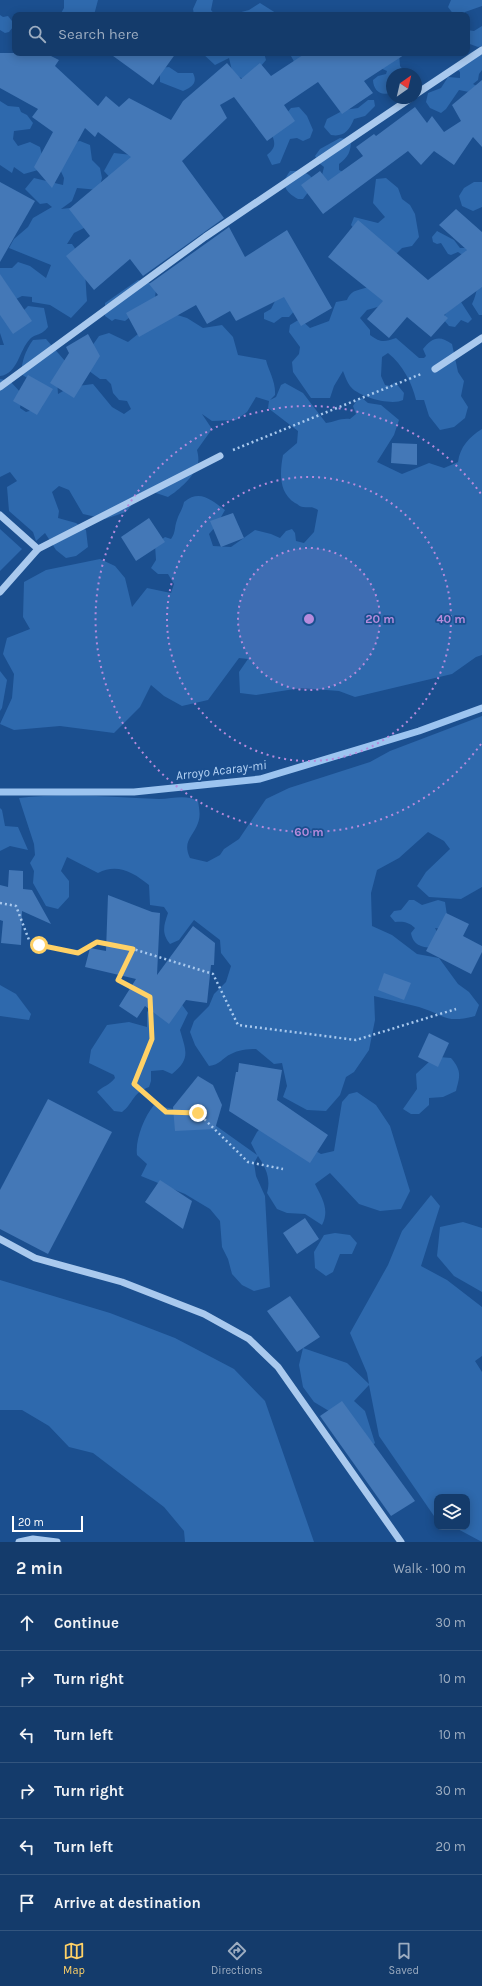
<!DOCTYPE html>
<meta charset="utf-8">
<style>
:root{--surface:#143b6b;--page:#1d4271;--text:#f1f3f6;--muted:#9dadc1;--line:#33557e;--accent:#ffd166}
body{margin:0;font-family:Karla,sans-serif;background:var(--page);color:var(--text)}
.controls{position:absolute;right:12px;bottom:12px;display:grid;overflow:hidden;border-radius:8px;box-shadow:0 2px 10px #0003}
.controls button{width:36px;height:36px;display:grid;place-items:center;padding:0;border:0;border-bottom:1px solid var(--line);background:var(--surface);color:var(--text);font:20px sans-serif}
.compass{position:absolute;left:386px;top:68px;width:36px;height:36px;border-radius:50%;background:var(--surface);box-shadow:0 2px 10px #0003;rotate:34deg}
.scale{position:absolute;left:12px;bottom:10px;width:71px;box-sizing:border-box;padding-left:4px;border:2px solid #fff;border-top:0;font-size:11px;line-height:14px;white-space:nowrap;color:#fff;-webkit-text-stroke:3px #1b4f8f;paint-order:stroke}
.stop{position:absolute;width:12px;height:12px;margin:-9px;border:3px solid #ffd166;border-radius:50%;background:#fff}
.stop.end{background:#ffd166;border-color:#fff;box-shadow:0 1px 4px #0008}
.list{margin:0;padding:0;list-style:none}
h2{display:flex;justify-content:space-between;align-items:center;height:52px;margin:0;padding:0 16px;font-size:17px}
h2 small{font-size:13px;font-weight:400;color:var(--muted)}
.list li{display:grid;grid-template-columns:26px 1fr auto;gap:12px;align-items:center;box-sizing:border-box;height:56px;padding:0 16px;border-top:1px solid var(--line)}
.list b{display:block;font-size:15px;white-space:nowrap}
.list em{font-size:13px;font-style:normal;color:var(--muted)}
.icon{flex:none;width:22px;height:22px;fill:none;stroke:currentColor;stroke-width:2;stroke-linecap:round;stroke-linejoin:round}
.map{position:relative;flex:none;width:482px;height:1542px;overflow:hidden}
.search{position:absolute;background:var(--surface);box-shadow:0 2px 10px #0003;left:12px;right:12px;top:12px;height:44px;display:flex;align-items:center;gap:10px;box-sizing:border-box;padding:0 14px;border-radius:8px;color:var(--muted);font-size:15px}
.sheet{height:388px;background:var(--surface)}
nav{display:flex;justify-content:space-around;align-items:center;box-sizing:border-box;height:56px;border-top:1px solid var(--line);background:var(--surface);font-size:11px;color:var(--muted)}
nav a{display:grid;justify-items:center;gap:2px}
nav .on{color:var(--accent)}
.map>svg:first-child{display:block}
.green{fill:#2e69ad}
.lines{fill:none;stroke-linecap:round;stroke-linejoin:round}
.stream{stroke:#9cc4f0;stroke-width:7}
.building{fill:#4478b7}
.path{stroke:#a9c9ee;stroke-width:2.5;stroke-dasharray:2 3;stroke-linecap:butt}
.minor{stroke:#a9c9ee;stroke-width:7}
.route{stroke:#ffd166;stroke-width:5}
.ring{fill:none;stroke:#b68bdc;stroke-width:2;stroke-dasharray:2 4}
.labels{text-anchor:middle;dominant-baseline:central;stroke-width:3.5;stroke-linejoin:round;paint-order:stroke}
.water-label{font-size:13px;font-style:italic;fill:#b5d3f5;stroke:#1b4f8f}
.centre{fill:#b68bdc;stroke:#1b4f8f;stroke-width:2}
.ring-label{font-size:12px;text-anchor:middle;font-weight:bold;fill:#b68bdc;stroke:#1b4f8f;stroke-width:3.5;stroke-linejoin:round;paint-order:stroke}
</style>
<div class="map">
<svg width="482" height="1542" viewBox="0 0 482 1542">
<rect width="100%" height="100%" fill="#1b4f8f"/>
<!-- green -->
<g class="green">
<polygon points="64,0 98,0 94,15 60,15 64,8"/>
<polygon points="197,0 223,0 213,0 211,10 215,15 194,15 193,9"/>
<polygon points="451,0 482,0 482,6 465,12 465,15 454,15 448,7"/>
<polygon points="260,3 279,15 230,15 249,10"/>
<polygon points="0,15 3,17 8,16 12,21 13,27 9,32 5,33 0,30"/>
<polygon points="482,26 482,46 478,47 467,43 467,30 474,31"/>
<polygon points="482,47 482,70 479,74 478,80 473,84 482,89 469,92 459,90 446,109 441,113 430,108 426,102 428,93 441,88 448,77 460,78 460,72 456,68 470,53"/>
<polygon points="202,53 264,53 266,60 256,72 247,80 233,75 229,58 215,65"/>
<path d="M292 53H399L400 66 405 72 404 74H392V91C383 98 373 91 373 80L378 76 386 74 387 71 378 67H297L291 56Z"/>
<path d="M169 67 178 73H193C198 83 192 87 183 91L160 82V68Z"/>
<path d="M368 100H374L375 106 365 116 354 119C349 131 344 137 331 135L324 127 327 119 344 110 358 108Z"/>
<polygon points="0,101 8,106 19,107 21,112 27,115 33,123 30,129 14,131 13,139 18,146 30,142 40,147 43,159 38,170 24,174 14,167 12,173 0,165"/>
<path d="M299 107 307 116 313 130 310 138 303 141 297 138 290 139 280 163 272 165 267 155C277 147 275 143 271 132L291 108Z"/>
<path d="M340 138 351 140C351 152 348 157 339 164V170L345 173 337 190 321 179 324 167 319 163 315 156 320 149Z"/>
<path d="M80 141 90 145 92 160 100 168 102 178 99 190 77 188 72 201 61 209 87 206 92 224 74 233 67 244H72C87 264 85 277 87 301L71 318 50 305 32 302V297L22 296 0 307V268H12L18 262 30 266 46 278 51 265 9 248 14 239 28 227 33 218 52 207 47 203 40 204 25 189 34 178 63 185 64 178 58 165 62 145Z"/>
<polygon points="114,153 132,155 146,164 113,181 104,171"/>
<path d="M290 171C302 171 309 171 315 183L303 199H298C285 192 280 184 290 171Z"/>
<polygon points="386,178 398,188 402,199 410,205 415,214 419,237 412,246 402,248 389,261 360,236 351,225 354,217 378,223 385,217 373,203 376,179"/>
<polygon points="474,182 482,182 482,207 473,211 462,206 459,196 464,188"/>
<polygon points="437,231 454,240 460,248 468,248 464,256 458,252 451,255 448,254 441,243 437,244 433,242 432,237"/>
<path d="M482 264V315H479L472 304C478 292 478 278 482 264Z"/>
<polygon points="138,280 153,284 156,290 153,312 135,313 125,321 115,319 112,321 105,316 105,303"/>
<path d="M371 286 389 292 381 306 367 310 360 318 370 330V335C381 343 384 342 396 338L419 358H424L426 356 423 349C432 337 440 335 452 344L458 372 464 381 461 396 468 407 465 418 454 427 440 430 429 416 424 400H416C412 383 403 365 388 353L382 357 381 376 385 385 391 386 395 382 404 393 403 400C392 406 358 397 350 386 347 382 345 376 343 371L334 386 330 398H311L293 372 292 362 299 354 300 347 289 332 290 325 300 319 310 328 329 321 336 302 347 300C352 288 360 291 371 286Z"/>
<polygon points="278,295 291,296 297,308 289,317 282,317 274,323 264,319 264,313 271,309"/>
<polygon points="461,302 472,319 468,323 461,320 455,327 449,326 443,319 446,313"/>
<path d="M28 306 44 308 48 327C40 337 36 333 30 339 19 350 18 374 0 376V345H4L0 333V314L19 315Z"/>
<path d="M174 314 187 318 203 328 222 325 233 337 238 355 266 360C269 372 276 382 275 395L270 400 276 397 281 385 285 383 303 393 326 423C335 422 340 418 350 419L356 414 353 406 357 400 362 398 368 403 381 405 399 420 394 435 377 462 402 474 429 463 444 468 458 462C460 447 469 437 482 429V655L476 657 452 674 355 697 339 691 301 688 256 695 240 693 239 672 248 659 239 658 208 700 182 706 164 696 151 685 140 707 114 733 60 726 14 730 0 724 12 698 14 674 3 654 7 638 30 629 23 617 24 582 46 570 100 559 115 566 125 578 132 607 147 588 171 593 174 584 168 574H158L151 568 156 560 155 545 165 537 171 539C176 532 174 528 177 520 179 513 182 511 184 502 200 489 211 500 225 510L216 526 209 534 213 546 231 547 255 530 271 534 280 538 286 531 292 529 295 533 296 541 304 543 314 532 318 510C312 506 309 508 303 507 300 507 298 504 295 503 278 492 280 472 283 455L297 443 298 431 268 408 269 401 256 397 247 412 236 420 212 421 202 414 212 429 197 450C198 454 199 459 198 463 195 476 179 490 168 497L147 490 138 497 126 512 105 519 83 514 69 490 59 486 52 492 59 511 58 518 76 523 86 530 88 547 76 556 66 558 56 550 45 533 36 541 33 532 9 511 7 487 17 481 10 472 0 477V379L10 381 22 394 20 408 26 412 42 407 46 390 21 374C22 361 25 351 33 340L46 339 65 361 57 380 58 394 70 387 93 384 112 407 124 414 131 409 127 401 119 400 113 393 111 384 106 379H100L85 368V356L99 336 109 333 128 342 148 326Z"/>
<polygon points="0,529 22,549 0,571"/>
<polygon points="0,671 7,680 2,708 0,711"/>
<path d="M482 716V887L461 899 429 897 417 886 426 872 450 849 444 841 428 832 399 858 377 870 371 893 372 926 392 935 417 954 439 958 458 984 469 992 479 1005 475 1016C444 1024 445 1015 419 1007 404 1003 389 1000 374 996L375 1020 369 1050 354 1072 346 1077 340 1095 326 1111 307 1110 283 1097 287 1086 282 1063 274 1064 256 1049C247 1049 238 1050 231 1054 222 1058 220 1065 209 1066L195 1045 190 1032 194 1021 209 1006 214 994 226 982 231 966 221 953 220 940 194 920 179 940 170 944C161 933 164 925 168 913L164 907 150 905 149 885C133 872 117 863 98 873L67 857 61 871 69 881V897L58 909 46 906 33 883 34 871 30 863 35 855 34 844 19 798C65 792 112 797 159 799 173 799 185 794 198 801 199 808 201 815 198 823 193 837 182 841 190 858L207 862 220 855 224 849 239 839 266 799 289 788 370 762 390 751Z"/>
<polygon points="0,808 2,810 5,826 18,827 28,850 10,846 0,851"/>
<path d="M409 900H414L422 905 438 900 445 902 448 922 442 929 435 928 440 937 432 948C421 947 413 945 411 933L415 928C409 922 403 921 395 922L390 916 394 911 401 910Z"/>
<polygon points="0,985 16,994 31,1014 29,1020 0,1016"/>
<path d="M165 993 175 995 188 1013 180 1030C186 1051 191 1059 172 1074L163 1070 151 1071V1081L149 1087C131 1094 134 1103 122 1112L114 1111 97 1092C103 1086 110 1085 115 1078L114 1075 89 1063 91 1050 107 1025 129 1022 147 1027V1012Z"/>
<path d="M439 1057 451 1058C462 1071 460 1076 456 1091L443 1097 429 1098V1105L419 1114H411L403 1109 417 1089 416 1074 431 1060Z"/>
<path d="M357 1092 376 1105 390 1126 410 1191 401 1209 380 1211 359 1204 330 1173 315 1184C322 1198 330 1210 322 1225L305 1214 287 1213 277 1209 267 1193C271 1179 266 1168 258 1156L254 1163 256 1176 265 1196 270 1287 254 1291 242 1285 232 1274 228 1259 222 1247 220 1221 210 1209 185 1194 141 1176 147 1164 137 1155C135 1140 144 1117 154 1105L187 1112 198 1113 257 1155 251 1143 257 1132 266 1122 321 1154 334 1151 342 1102 349 1094Z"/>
<polygon points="431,1195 440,1206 421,1266 447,1280 482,1307 482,1356 475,1361 482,1372 482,1542 454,1527 467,1527 467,1497 437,1497 437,1518 434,1516 379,1436 369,1385 354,1401 365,1411 375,1443 365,1453 339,1417 314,1402 303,1387 299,1365 303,1348 347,1363 369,1384 367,1373 350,1333 388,1265 402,1231"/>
<polygon points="463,1222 482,1228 482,1292 454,1276 437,1256 440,1227"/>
<polygon points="335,1233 350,1235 357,1243 352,1254 340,1254 333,1272 326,1276 315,1268 314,1252 324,1235"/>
<polygon points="0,1280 110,1313 175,1338 234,1369 265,1401 314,1542 185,1542 184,1531 164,1507 93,1453 69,1447 49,1426 22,1410 0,1410"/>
</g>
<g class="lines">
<!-- stream -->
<polyline class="stream" points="0,792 134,792 260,779 419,731 482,708"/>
</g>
<!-- building -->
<g class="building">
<polygon points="0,53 45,53 59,60 55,66 98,106 106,96 119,107 129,98 171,120 183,101 227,63 241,79 260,63 271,76 306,53 407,53 364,81 373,93 342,114 318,82 284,105 295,121 267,141 234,97 220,105 227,118 182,161 224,218 143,276 130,259 94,290 66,256 90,236 69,209 131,157 98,132 95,137 85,128 52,188 34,167 53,132 32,117 38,109 0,88"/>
<polygon points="109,53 176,53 153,85"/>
<polygon points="482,80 482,147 473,137 454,165 434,151 421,165 408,151 323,214 301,185 320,171 328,181 363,156 356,147 374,134 376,136 415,107 427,123 432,116 444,132 461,121 452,105"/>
<polygon points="0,182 35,201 0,262"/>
<polygon points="456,209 482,232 482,287 444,315 448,318 431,337 407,317 389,338 367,319 383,301 328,257 358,220 428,280 467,250 439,225"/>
<polygon points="229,227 245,257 287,230 332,308 301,326 284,297 236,321 230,311 207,324 196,305 139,337 126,313 158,295 149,284"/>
<polygon points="0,274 32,321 13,334 0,315"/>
<polygon points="88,334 100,356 74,398 50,383 69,353 66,347"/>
<polygon points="28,375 53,389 37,415 13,401"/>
<polygon points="392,443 417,444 417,465 391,463"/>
<polygon points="233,513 244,538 221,547 210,521"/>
<polygon points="149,518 165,542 136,561 121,537"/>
<polygon points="9,870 23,871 23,889 32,890 51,924 22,911 21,945 1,943 3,921 0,920 0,885 8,887"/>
<polygon points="108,895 152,912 160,913 157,975 193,926 215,943 214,965 211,965 207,1003 186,1000 169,1024 145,1006 137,1018 119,1006 136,979 85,967 90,948 106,951"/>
<polygon points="446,913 469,924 463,936 482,946 482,952 471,974 426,951"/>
<polygon points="384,973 411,983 404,1000 378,990"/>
<polygon points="429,1033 449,1043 438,1067 418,1057"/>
<polygon points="239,1063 282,1070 277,1100 328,1135 310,1163 229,1111 236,1072 238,1072"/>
<polygon points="198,1076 213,1085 222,1105 215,1129 175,1131 173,1107"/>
<polygon points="48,1099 112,1132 48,1254 0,1229 0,1190"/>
<polygon points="160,1180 192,1201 183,1229 145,1202"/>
<polygon points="305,1218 319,1239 297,1254 283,1233"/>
<polygon points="290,1296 320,1337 297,1352 267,1311"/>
<polygon points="342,1401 415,1501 391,1516 320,1416"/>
</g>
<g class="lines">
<!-- path -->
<g class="path">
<polyline points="233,450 421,374"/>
<polyline points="0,903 16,906 29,940 39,945 78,953 97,942 133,949 213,974 238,1025 356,1040 456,1009"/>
<polyline points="133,949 118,980 150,997 152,1039 134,1084 165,1112 198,1113 248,1162 283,1169"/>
</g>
<!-- minor -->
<g class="minor">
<polyline points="416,94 482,50"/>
<polyline points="435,369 482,338"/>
<polyline points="0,387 205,237 411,98"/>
<polyline points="0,515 38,549"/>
<polyline points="0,592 38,549 220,456"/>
<polyline points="0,1239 35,1258 122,1282 204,1314 249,1339 278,1367 401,1542"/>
<polyline points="19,1542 33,1539 57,1542"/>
</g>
</g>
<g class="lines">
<!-- route -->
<polyline class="route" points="39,945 78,953 97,942 133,949 118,980 150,997 152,1039 134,1084 166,1112 198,1113"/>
</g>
<!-- distance rings -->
<circle cx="309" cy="619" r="71" fill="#b68bdc" fill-opacity=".12"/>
<g class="ring">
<circle cx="309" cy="619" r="71"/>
<circle cx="309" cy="619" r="142"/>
<path d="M481 744A213 213 0 1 1 481 494"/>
</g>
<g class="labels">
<!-- water labels -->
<g class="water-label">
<text transform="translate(221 770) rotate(-7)">Arroyo Acaray-mi</text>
</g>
</g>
<circle cx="309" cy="619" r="6" class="centre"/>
<g class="ring-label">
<text x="380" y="623">20 m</text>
<text x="451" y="623">40 m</text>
<text x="309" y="836">60 m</text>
</g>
</svg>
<div class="controls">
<button><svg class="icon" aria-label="layers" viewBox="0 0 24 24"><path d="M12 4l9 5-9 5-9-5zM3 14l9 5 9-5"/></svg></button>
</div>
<svg class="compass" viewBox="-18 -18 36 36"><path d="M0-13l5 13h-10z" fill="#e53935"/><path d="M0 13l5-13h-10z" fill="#9dadc1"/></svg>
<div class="scale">20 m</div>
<div class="stop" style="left:39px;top:945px"></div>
<div class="stop end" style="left:198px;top:1113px"></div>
<div class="search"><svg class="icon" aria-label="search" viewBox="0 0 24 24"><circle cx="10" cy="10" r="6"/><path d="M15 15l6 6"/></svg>Search here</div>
</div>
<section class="sheet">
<h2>2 min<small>Walk · 100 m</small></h2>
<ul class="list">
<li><svg class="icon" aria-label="ahead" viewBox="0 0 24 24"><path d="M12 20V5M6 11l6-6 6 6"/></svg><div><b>Continue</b></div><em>30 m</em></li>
<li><svg class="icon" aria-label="right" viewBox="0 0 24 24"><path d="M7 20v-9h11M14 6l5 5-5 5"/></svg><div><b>Turn right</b></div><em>10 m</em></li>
<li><svg class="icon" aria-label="left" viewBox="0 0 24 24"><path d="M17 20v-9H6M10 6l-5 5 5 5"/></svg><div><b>Turn left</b></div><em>10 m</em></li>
<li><svg class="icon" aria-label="right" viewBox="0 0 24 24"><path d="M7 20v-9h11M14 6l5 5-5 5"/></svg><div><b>Turn right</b></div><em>30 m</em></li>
<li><svg class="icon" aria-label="left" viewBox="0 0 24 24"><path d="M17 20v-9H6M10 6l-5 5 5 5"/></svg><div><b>Turn left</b></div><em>20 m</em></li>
<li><svg class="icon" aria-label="arrive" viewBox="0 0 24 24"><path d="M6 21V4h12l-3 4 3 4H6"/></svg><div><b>Arrive at destination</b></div></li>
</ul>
</section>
<nav>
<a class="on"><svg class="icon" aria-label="map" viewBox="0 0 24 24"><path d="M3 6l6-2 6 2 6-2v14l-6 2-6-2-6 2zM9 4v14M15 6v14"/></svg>Map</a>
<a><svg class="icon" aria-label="directions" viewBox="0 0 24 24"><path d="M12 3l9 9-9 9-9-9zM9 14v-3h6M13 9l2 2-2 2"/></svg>Directions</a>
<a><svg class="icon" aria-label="saved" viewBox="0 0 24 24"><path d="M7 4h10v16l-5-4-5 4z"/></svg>Saved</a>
</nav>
